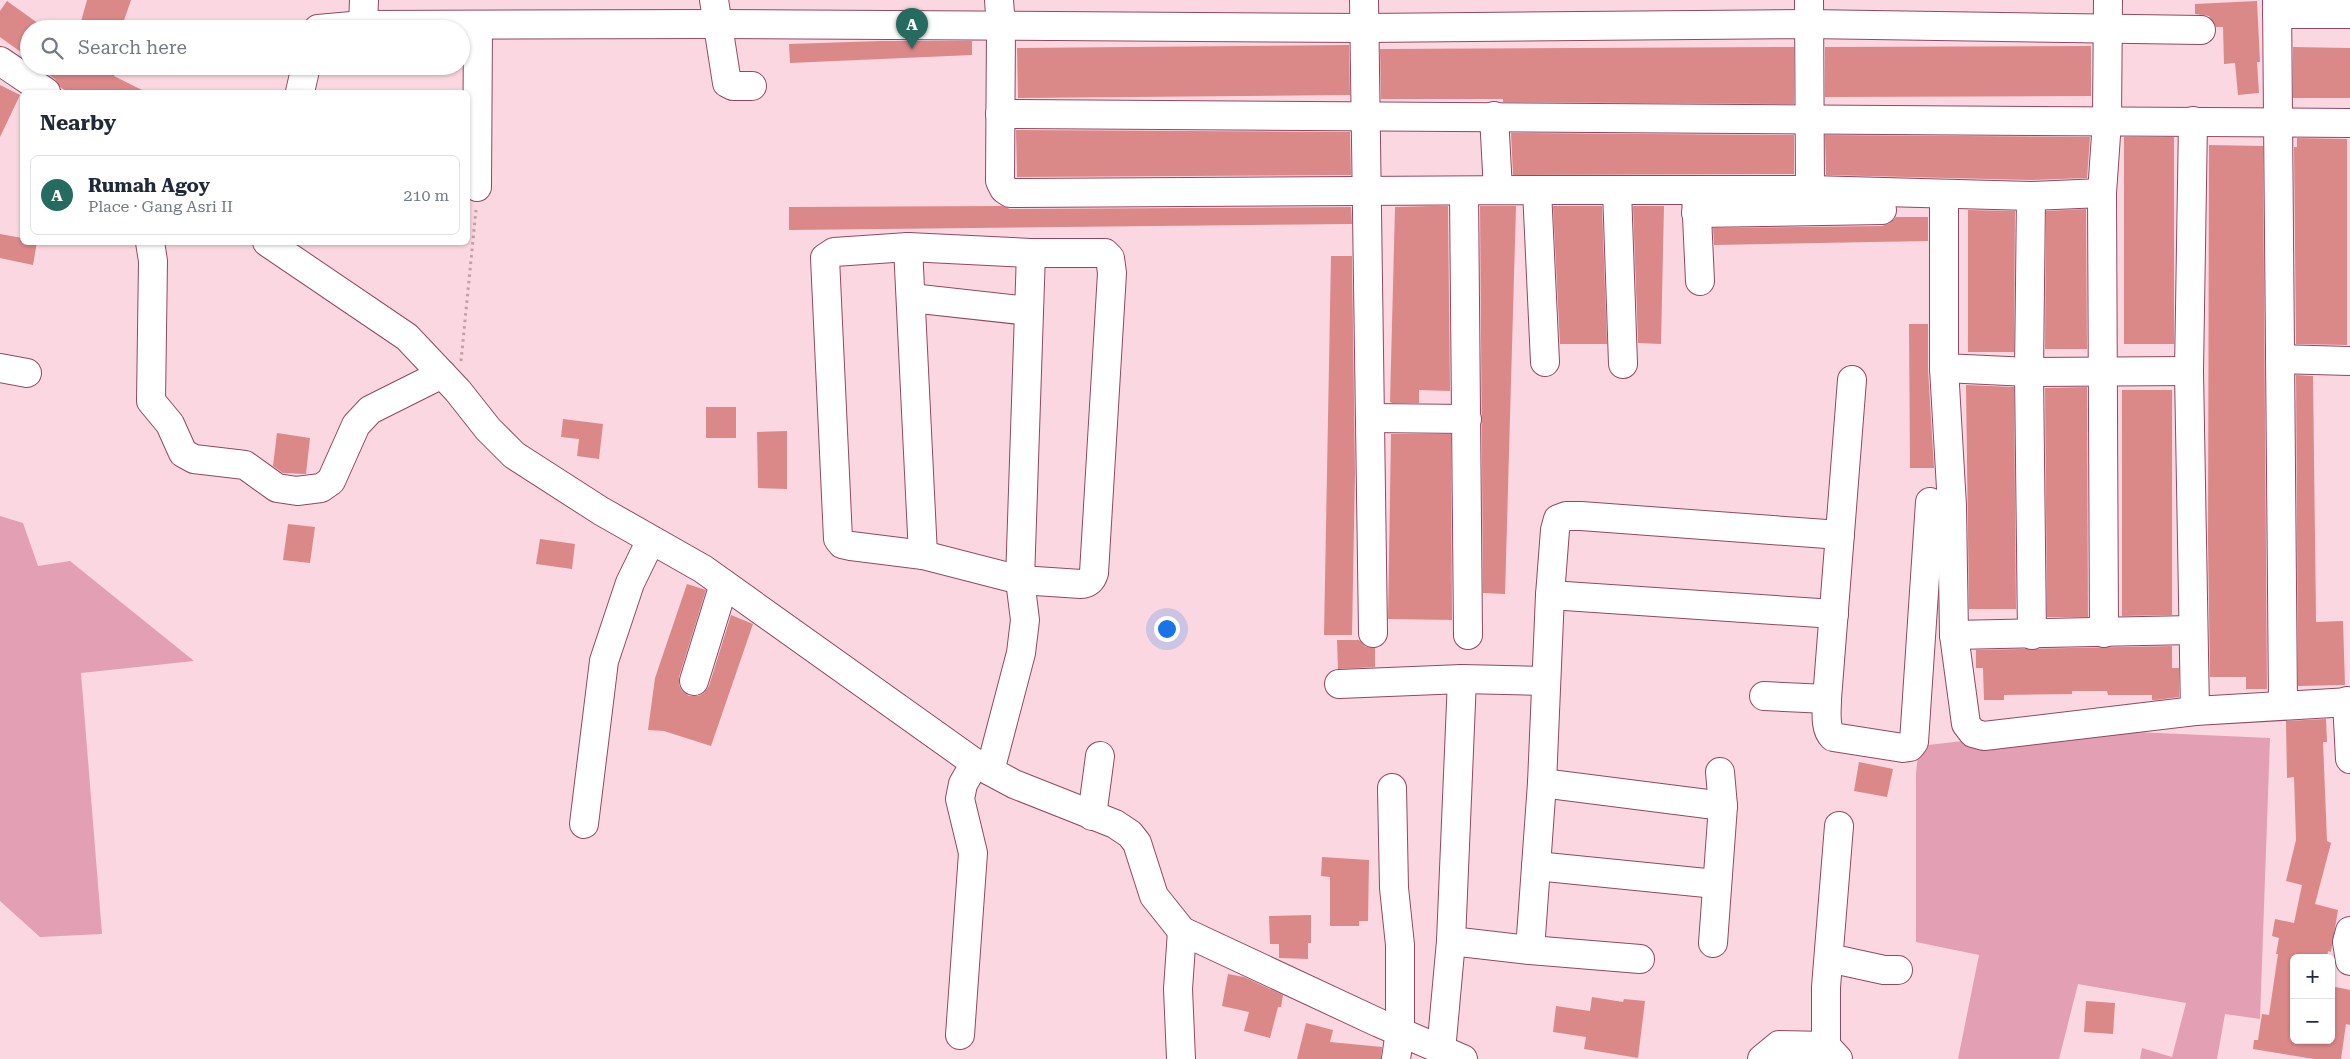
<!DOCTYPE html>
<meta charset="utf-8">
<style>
:root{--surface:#fff;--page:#f2f2f3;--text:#1f2937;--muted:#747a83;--line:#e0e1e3;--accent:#256b5f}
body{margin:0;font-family:"Roboto Serif",serif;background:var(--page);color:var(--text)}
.controls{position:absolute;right:15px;bottom:15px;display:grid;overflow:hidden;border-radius:8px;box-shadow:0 1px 4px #0004}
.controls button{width:45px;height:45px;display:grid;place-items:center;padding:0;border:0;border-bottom:1px solid var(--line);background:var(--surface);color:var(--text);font:25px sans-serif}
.you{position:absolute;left:1166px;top:628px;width:18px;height:18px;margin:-12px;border:4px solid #fff;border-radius:50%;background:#1a73e8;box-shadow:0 0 0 8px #1a73e833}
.badge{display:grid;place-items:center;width:32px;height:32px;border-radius:50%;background:var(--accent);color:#fff;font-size:16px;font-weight:700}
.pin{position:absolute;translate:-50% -41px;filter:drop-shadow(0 1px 2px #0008)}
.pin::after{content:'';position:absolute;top:26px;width:18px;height:15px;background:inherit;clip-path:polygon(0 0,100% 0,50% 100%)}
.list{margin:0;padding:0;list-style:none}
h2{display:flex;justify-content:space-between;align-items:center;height:65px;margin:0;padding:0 20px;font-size:21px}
h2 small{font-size:16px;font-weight:400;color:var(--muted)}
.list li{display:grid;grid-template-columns:32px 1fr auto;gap:15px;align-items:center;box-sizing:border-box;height:80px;margin:0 10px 10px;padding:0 10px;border:1px solid var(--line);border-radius:8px}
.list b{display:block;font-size:19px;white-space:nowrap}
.list p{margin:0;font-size:16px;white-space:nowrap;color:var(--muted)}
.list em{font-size:16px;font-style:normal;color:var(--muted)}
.icon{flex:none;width:28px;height:28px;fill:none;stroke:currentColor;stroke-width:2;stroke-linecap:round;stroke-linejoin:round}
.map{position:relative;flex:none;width:2350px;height:1059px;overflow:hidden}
.search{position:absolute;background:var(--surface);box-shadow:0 1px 4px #0004;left:20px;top:20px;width:450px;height:55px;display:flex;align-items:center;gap:12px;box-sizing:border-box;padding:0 18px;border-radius:28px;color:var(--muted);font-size:19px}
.panel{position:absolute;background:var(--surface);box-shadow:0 1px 4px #0004;left:20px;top:90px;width:450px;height:155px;border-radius:8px}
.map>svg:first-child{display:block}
.green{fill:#e39fb4}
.building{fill:#db8889}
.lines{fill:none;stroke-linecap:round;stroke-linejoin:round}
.minor-casing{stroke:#914862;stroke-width:30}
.path{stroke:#c19fa8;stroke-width:3;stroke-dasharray:2.5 4;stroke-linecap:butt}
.minor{stroke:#fff;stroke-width:28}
</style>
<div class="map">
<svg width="2350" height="1059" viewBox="0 0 2350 1059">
<rect width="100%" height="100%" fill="#fbd8e1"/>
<!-- green -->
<g class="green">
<polygon points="0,516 23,523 38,566 70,561 194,661 81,673 102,934 40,937 0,901"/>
<polygon points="2068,729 2270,738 2260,1019 2225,1014 2217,1059 2140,1059 2142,1048 2172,1057 2186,1003 2078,984 2059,1059 1958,1059 1979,955 1916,942 1916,773 1919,746"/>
</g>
<!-- building -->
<g class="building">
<polygon points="87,0 131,0 121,29 79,29"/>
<polygon points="7,1 46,29 29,29 29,58 0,37 0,11"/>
<polygon points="2257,1 2260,62 2257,62 2259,93 2238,95 2235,63 2224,64 2223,27 2216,27 2209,16 2195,14 2195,4"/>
<polygon points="881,41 972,41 972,55 790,63 789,44"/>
<polygon points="1349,45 1350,95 1018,98 1017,48"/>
<polygon points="2091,46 2091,96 1825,97 1825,47"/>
<polygon points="1794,47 1794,104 1503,102 1503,99 1381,99 1380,49"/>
<polygon points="2293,47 2350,48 2350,98 2293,98"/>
<polygon points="36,66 106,66 116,72 114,76 146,92 69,92 61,88 55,79"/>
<polygon points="0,85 20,95 0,137"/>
<polygon points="1016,130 1350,132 1351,175 1017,177"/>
<polygon points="1511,133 1794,135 1794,174 1513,175"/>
<polygon points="1825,135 2090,137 2087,178 2031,180 1826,175"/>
<rect x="2124" y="137" width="50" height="207"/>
<polygon points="2297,138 2347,139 2347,345 2296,344 2294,147 2297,147"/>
<polygon points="2209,145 2263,146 2267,689 2246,689 2246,677 2210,677 2208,542"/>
<polygon points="1002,206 1010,209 1351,207 1352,224 789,230 789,207"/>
<polygon points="1432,206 1448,206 1450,391 1419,390 1419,403 1392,403 1390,402 1395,207"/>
<polygon points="1480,206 1516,206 1505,594 1483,593"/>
<polygon points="1553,206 1602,206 1607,344 1560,344"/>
<polygon points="1633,206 1664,206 1661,344 1638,343"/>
<polygon points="2086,209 2087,349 2045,349 2046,211"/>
<polygon points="1968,210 2015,211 2014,352 1968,352"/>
<polygon points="1896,217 1928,217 1928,241 1714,245 1713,228 1882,226 1890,223"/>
<polygon points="0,234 22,238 22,242 37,242 33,265 0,258"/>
<polygon points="1331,256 1352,256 1355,473 1352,635 1324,635"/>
<polygon points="1909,324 1928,324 1928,369 1934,468 1910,468"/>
<polygon points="2296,375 2313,376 2316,622 2343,621 2345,685 2298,686"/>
<polygon points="1966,385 2014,387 2016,609 1969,609"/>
<polygon points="2087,387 2088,617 2047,617 2045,388"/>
<polygon points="2122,390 2172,390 2172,615 2122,616"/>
<rect x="706" y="407" width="30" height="31"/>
<polygon points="563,419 603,424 599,459 577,456 579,439 561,437"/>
<polygon points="787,431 787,489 758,488 757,432"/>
<polygon points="277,433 310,438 306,474 283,473 273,466"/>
<polygon points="1391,434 1451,434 1452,620 1388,619"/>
<polygon points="288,524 315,527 310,563 283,560"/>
<polygon points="540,539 575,544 572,569 536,564"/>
<polygon points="687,584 706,590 679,677 679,685 682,691 689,696 698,696 704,693 709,686 731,615 753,624 711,746 664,731 648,730 655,678"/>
<polygon points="1337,640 1359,640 1366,647 1375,648 1375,667 1338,669"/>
<polygon points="2172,646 2172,668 2179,668 2179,697 2156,700 2152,700 2152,695 2108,695 2107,691 2072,691 2072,694 2004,695 2004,700 1984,700 1983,668 1976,668 1976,650"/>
<polygon points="2326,719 2327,742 2323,742 2327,841 2331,843 2315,904 2338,910 2331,952 2328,951 2327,958 2294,958 2294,1040 2331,1040 2331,986 2350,990 2350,1025 2346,1024 2341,1059 2314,1059 2253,1049 2254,1040 2258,1040 2262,1014 2269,1015 2278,954 2276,954 2279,938 2272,936 2275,919 2294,923 2302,885 2286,881 2296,840 2294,777 2287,778 2286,721"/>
<polygon points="1859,762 1893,769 1887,797 1854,791"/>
<polygon points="1322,857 1369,860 1368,921 1359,921 1359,926 1330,926 1330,877 1321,876"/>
<polygon points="1311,915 1311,943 1308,943 1308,959 1279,958 1279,944 1270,944 1269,916"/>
<polygon points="1228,974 1244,977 1283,995 1281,1007 1278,1007 1270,1038 1244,1031 1249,1012 1222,1006"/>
<polygon points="1592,997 1623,1002 1624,999 1645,1001 1638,1058 1584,1049 1586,1037 1553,1032 1556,1006 1590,1011"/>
<polygon points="2086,1001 2115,1003 2113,1034 2084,1032"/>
<polygon points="1306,1023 1333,1030 1330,1042 1382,1047 1381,1059 1297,1059"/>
</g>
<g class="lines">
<!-- minor casing -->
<g class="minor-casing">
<g id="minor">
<polyline points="364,0 363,25 716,24 1365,28 1808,24 2201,30"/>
<polyline points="714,0 727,83 733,86 752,86"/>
<polyline points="999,0 1001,27 1000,181 1004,189 1010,193 1537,190 1545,362"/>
<polyline points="1364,0 1373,633"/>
<polyline points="1809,0 1810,190"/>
<polyline points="2277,0 2283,705"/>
<polyline points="2277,14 2350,14"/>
<polyline points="318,29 363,25"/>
<polyline points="0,61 46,92"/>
<polyline points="300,92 306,66"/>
<polyline points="1000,114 2350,123"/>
<polyline points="1494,116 1498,190"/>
<polyline points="2193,121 2189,371 2195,711"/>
<polyline points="477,187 478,25"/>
<polyline points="1537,190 1810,190 2031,196 2102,193"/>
<polyline points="1617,190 1623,364"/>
<polyline points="1464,192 1468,635"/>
<polyline points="1696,195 1700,281"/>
<polyline points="1944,195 1944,368 2029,372 2189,371"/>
<polyline points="2031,196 2029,372 2032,635"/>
<polyline points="1696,213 1882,210"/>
<polyline points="150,242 153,261 151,401 170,424 183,453 194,459 245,465 277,488 297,491 321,488 331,481 356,425 370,410 442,374"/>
<polyline points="267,242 407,337 458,391 488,429 514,455 601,511 703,569 975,763 1014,784 1115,824 1130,834 1137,843 1154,896 1182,931 1379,1023 1463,1059"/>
<path d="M908 247 1031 253H1105L1110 258 1112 273 1094 573C1092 580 1088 584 1081 584L1020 580 923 555 851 546 842 544 838 539 825 258 834 252Z"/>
<polyline points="908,247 923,555"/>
<polyline points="911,298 1029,311"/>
<polyline points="2281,359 2350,361"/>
<polyline points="0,368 27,373"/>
<polyline points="1944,368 1952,506 1954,635 2193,630"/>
<path d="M1852 380 1827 699C1827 711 1824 728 1833 737L1903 748 1910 747 1914 742 1930 502"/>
<polyline points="1370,418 1467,419"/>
<polyline points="1550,595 1834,614"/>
<polyline points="2104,633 2102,193 2107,121 2108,0"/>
<polyline points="1954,635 1966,724 1973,733 1984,736 2195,711 2350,702"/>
<polyline points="694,681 724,584"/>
<polyline points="1339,684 1462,679 1545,681"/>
<polyline points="1764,696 1827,699"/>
<polyline points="2347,701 2350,759"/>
<polyline points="990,771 1021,653 1025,620 1020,580 1031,253"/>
<polyline points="1542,783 1723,806"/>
<polyline points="1392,788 1394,888 1400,945 1400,1031 1396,1059"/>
<polyline points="1092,816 1100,756"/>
<polyline points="584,824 604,661 630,583 651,540"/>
<polyline points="1536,866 1716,884"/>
<polyline points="2350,931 2347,942 2350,961"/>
<polyline points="1451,941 1530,950 1640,959"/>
<polyline points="1713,943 1723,806 1720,772"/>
<polyline points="1530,950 1542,783 1550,595 1555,530 1558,519 1566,516 1581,516 1840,535"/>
<polyline points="1829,958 1884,970 1898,970"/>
<polyline points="960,1035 973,853 960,799 963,784 975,763"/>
<polyline points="1826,1046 1826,987 1839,826"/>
<polyline points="1441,1051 1451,941 1462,679"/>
<polyline points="1181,1059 1178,989 1182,931"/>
<polyline points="1762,1059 1779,1045 1826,1046 1838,1059"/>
</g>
</g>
<!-- path -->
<polyline class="path" points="461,361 476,210"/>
<!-- minor -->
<use href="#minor" class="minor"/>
</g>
</svg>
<div class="controls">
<button>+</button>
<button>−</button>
</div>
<div class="you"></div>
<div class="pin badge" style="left:912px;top:49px">A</div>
<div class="search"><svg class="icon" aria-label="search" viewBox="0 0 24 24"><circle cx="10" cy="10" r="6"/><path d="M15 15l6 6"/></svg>Search here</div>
<section class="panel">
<h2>Nearby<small></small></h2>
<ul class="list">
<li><span class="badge">A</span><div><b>Rumah Agoy</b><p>Place · Gang Asri II</p></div><em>210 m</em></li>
</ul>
</section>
</div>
